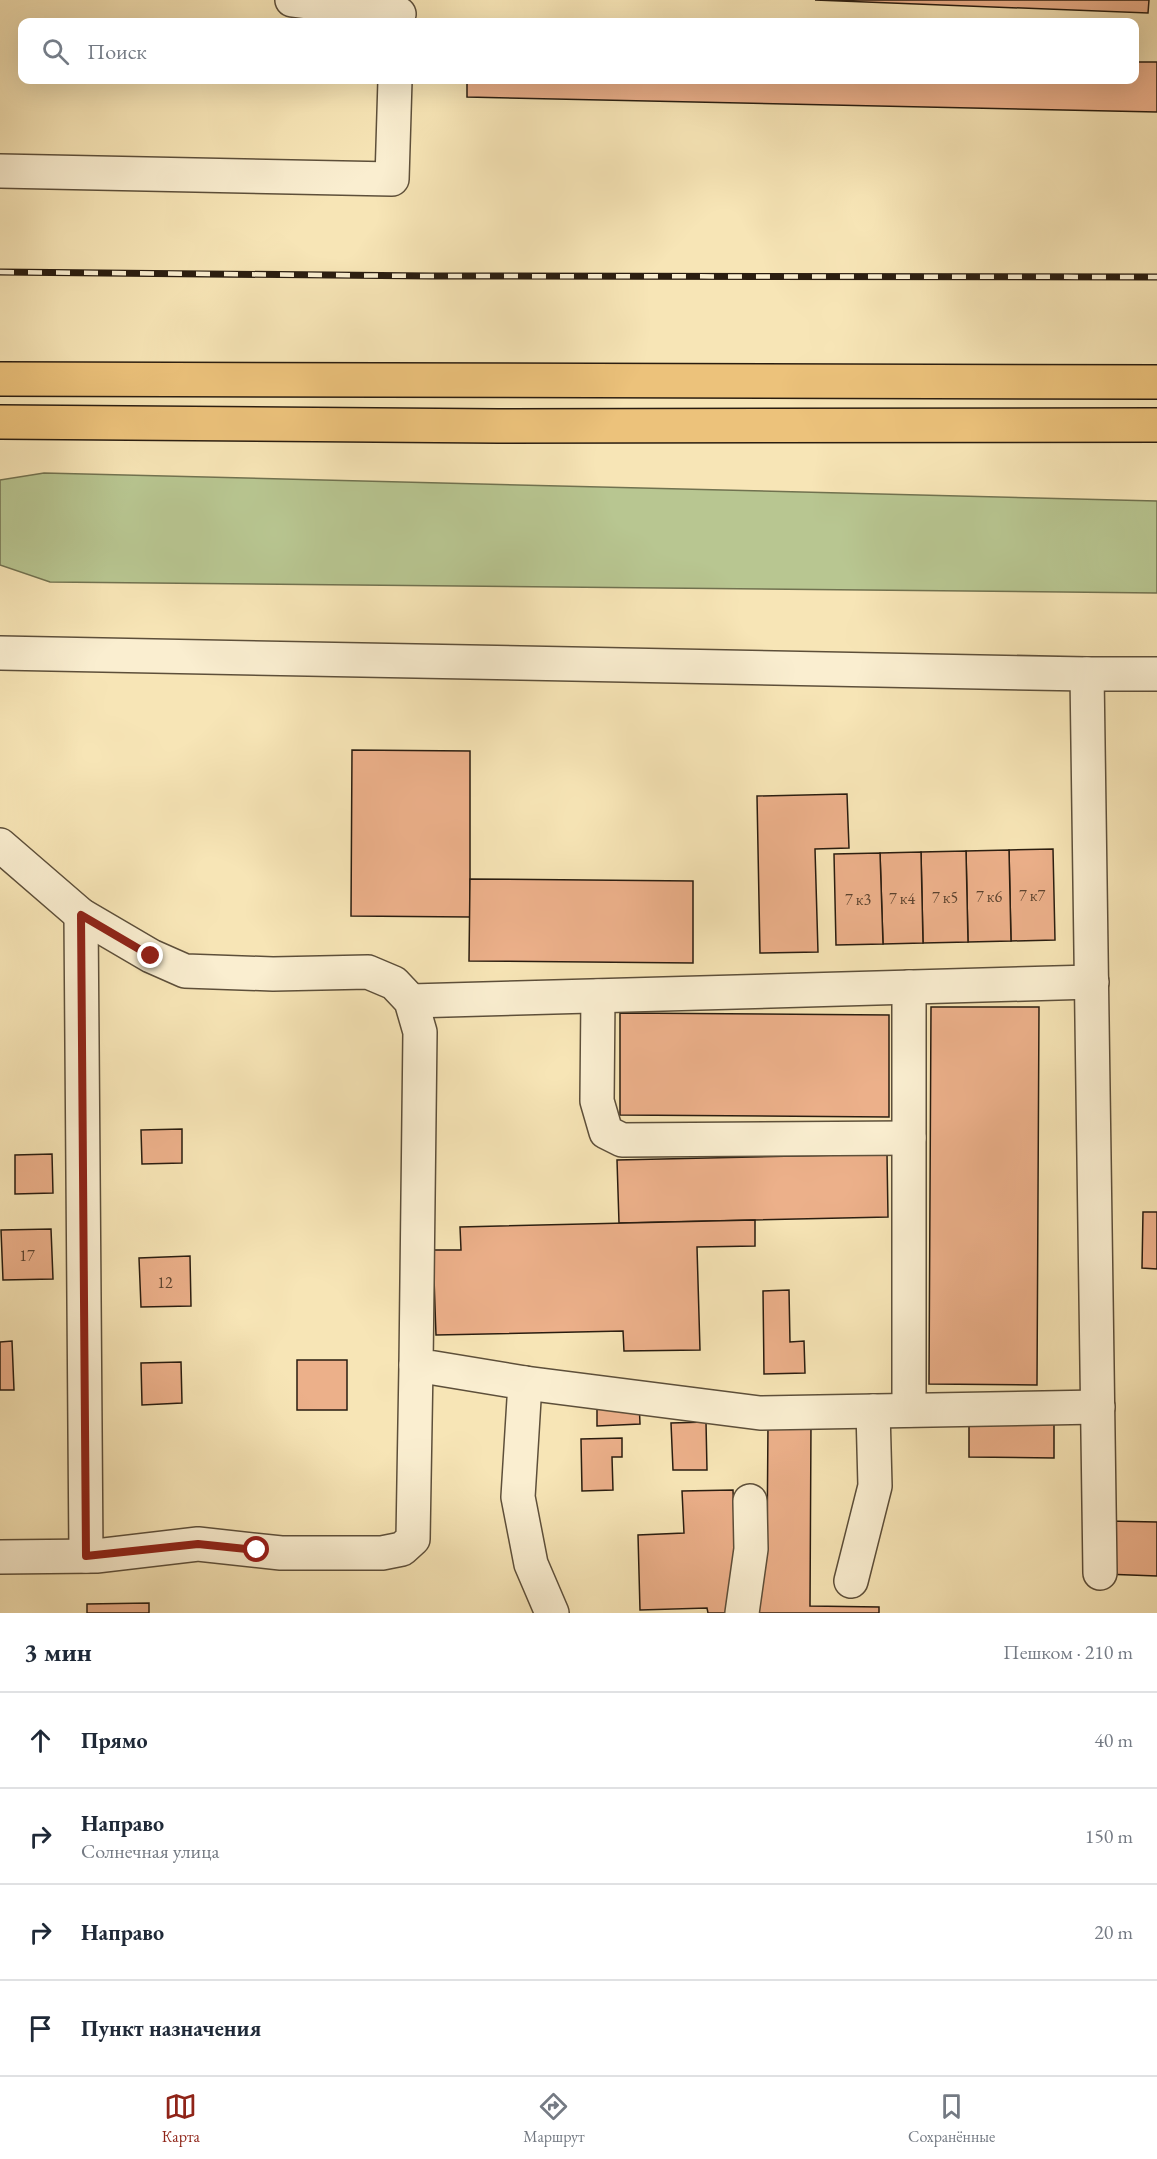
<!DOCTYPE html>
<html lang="ru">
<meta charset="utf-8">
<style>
:root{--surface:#fff;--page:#f2f2f3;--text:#1f2937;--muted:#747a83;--line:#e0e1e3;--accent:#8f2418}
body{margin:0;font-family:"EB Garamond",serif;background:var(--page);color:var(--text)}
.stop{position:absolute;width:18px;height:18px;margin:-14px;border:4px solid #8f2418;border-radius:50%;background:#fff}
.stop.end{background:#8f2418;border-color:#fff;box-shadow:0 2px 6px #0008}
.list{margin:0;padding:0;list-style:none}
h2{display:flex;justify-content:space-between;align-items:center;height:78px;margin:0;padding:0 24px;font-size:26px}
h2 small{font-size:20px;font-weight:400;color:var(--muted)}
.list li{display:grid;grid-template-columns:39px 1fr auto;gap:18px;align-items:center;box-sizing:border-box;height:96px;padding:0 24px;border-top:2px solid var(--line)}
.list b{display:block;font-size:22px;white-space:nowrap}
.list p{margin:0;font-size:20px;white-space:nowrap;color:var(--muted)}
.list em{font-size:20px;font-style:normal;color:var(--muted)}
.icon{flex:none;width:33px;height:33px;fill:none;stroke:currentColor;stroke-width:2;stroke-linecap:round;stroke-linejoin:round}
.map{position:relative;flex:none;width:1157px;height:1613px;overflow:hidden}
.search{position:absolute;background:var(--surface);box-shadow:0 6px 24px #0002;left:18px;right:18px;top:18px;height:66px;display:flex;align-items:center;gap:15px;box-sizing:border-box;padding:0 21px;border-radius:12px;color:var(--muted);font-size:22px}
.sheet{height:462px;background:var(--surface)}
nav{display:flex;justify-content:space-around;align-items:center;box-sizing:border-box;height:84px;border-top:2px solid var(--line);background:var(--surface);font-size:16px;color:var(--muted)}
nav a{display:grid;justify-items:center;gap:3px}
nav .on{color:var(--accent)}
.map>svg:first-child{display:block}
.green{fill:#b8c691;stroke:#717250;stroke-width:1.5}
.building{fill:#ecb08a;stroke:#2a1d10;stroke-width:1.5}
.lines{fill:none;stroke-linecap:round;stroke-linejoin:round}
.minor-casing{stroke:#5d4f3a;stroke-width:36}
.major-casing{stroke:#2a1d10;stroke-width:36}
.minor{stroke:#faeed0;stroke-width:33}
.major{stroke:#ecc27b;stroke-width:33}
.rail-casing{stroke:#2a1d10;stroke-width:7}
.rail{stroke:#faeed0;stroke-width:4.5;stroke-dasharray:14;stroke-linecap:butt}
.route{stroke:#8f2418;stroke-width:8}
.labels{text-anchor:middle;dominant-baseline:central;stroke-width:4.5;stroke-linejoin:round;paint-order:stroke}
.number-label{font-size:16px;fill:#5a422e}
</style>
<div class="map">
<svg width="1157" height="1613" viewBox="0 0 1157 1613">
<rect width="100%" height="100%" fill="#f7e5b6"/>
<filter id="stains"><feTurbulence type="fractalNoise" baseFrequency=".00333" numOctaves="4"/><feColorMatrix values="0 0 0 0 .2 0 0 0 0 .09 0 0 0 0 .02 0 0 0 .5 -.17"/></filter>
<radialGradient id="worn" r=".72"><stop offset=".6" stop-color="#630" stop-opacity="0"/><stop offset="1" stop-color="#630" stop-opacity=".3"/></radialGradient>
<!-- green -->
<polygon class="green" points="44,473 1157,501 1157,593 50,582 0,565 0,480"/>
<!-- building -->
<g class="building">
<polygon points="815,0 1149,0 1148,13"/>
<polygon points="1134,62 1157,62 1157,112 467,97 467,80 1134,80"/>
<polygon points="352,750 470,751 470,917 351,916"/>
<polygon points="847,794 849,848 815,849 818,952 760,953 757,796"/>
<polygon points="1053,849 1055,940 1011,941 1009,850"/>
<polygon points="1009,850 1011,941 968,942 966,851"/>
<polygon points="966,851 968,942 923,943 921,852"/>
<polygon points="921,852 923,943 883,944 880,853"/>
<polygon points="880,853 883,944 836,945 834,854"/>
<polygon points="470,879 693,881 693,963 469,961"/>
<polygon points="931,1007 1039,1007 1037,1385 929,1384"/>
<polygon points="620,1013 889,1015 889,1117 620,1115"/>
<polygon points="182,1129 182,1163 142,1164 141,1130"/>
<polygon points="52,1154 53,1193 15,1194 15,1155"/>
<polygon points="887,1154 888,1217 619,1223 617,1160"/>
<polygon points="1143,1212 1157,1212 1157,1269 1142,1268"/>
<polygon points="755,1220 755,1246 697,1247 700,1350 624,1351 623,1331 436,1335 433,1250 461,1250 460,1227"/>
<polygon points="51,1229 53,1279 3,1280 1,1230"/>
<polygon points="190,1256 191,1306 141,1307 139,1258"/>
<polygon points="789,1290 790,1342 804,1341 805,1373 764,1374 763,1291"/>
<polygon points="12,1341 14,1390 0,1390 0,1342"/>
<rect x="297" y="1360" width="50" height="50"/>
<polygon points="181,1362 182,1403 142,1405 141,1363"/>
<polygon points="639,1400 640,1424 597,1426 597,1401"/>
<polygon points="706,1422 707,1470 673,1470 671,1423"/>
<polygon points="768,1424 811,1424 810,1606 879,1607 879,1613 752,1613 767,1550"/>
<polygon points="969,1424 1054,1424 1054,1458 969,1457"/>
<polygon points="622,1438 622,1457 612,1457 613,1490 582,1491 581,1439"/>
<polygon points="733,1490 735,1551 729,1613 708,1613 707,1608 640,1610 638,1535 684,1533 682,1491"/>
<polygon points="1106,1521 1157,1522 1157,1576 1104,1574"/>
<polygon points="149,1603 149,1613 87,1613 87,1604"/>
</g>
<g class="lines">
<!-- minor casing -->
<g class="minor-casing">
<g id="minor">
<polyline points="292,0 399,14"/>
<polyline points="0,171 392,179 395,80"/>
<polyline points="0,653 1087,674 1157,674"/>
<polyline points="1087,674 1100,1573"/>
<polyline points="0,845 81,915 151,956 185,971 273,974 368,972 394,983 411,1001 420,1032 416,1365 525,1383 518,1497 531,1564 552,1613"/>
<polyline points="81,915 86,1556"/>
<polyline points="909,987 909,1410"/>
<polyline points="598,996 597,1101 606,1132 622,1140 909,1138"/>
<polyline points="411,1001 1092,982"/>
<polyline points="525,1383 760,1413 1098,1407"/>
<polyline points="0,1557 96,1556 198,1544 281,1553 382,1553 402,1549 413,1539 416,1365"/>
<polyline points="851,1581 875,1486 873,1411"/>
<polyline points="742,1613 751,1549 750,1501"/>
</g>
</g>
<!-- major casing -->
<g class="major-casing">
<g id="major">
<polyline points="0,379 1157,382"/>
<polyline points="0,422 498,426 1157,425"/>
</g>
</g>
<!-- minor -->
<use href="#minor" class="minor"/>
<!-- major -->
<use href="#major" class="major"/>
<!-- rail casing -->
<g class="rail-casing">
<polyline id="rail" points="0,272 431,276 1157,277"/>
</g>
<!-- rail -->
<use href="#rail" class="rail"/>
</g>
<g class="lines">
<!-- route -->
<polyline class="route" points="151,956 81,915 86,1556 198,1544 257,1550"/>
</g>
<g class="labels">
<!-- number labels -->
<g class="number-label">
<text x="1032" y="895">7 к7</text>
<text x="989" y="896">7 к6</text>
<text x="945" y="897">7 к5</text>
<text x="902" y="898">7 к4</text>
<text x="858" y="899">7 к3</text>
<text x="27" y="1255">17</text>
<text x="165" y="1282">12</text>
</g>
</g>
<rect width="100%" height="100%" filter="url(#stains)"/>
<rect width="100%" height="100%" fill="url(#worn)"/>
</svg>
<div class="stop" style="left:257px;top:1550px"></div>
<div class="stop end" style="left:151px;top:956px"></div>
<div class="search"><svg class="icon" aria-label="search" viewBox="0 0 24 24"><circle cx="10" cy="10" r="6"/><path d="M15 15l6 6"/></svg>Поиск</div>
</div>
<section class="sheet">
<h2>3 мин<small>Пешком · 210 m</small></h2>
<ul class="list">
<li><svg class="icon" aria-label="ahead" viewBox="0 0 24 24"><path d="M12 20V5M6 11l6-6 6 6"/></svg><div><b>Прямо</b></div><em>40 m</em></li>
<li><svg class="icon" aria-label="right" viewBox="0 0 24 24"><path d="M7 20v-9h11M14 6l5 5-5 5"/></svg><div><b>Направо</b><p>Солнечная улица</p></div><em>150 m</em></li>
<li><svg class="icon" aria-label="right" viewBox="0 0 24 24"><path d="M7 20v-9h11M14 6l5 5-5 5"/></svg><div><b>Направо</b></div><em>20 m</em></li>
<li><svg class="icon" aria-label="arrive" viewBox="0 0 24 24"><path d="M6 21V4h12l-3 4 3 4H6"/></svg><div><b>Пункт назначения</b></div></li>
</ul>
</section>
<nav>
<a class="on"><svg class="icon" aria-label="map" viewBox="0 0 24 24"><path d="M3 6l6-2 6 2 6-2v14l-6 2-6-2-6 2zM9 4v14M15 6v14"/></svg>Карта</a>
<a><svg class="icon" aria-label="directions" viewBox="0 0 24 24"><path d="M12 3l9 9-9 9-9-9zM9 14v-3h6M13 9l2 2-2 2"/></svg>Маршрут</a>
<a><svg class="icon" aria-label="saved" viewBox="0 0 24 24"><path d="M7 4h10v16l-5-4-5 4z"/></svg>Сохранённые</a>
</nav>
